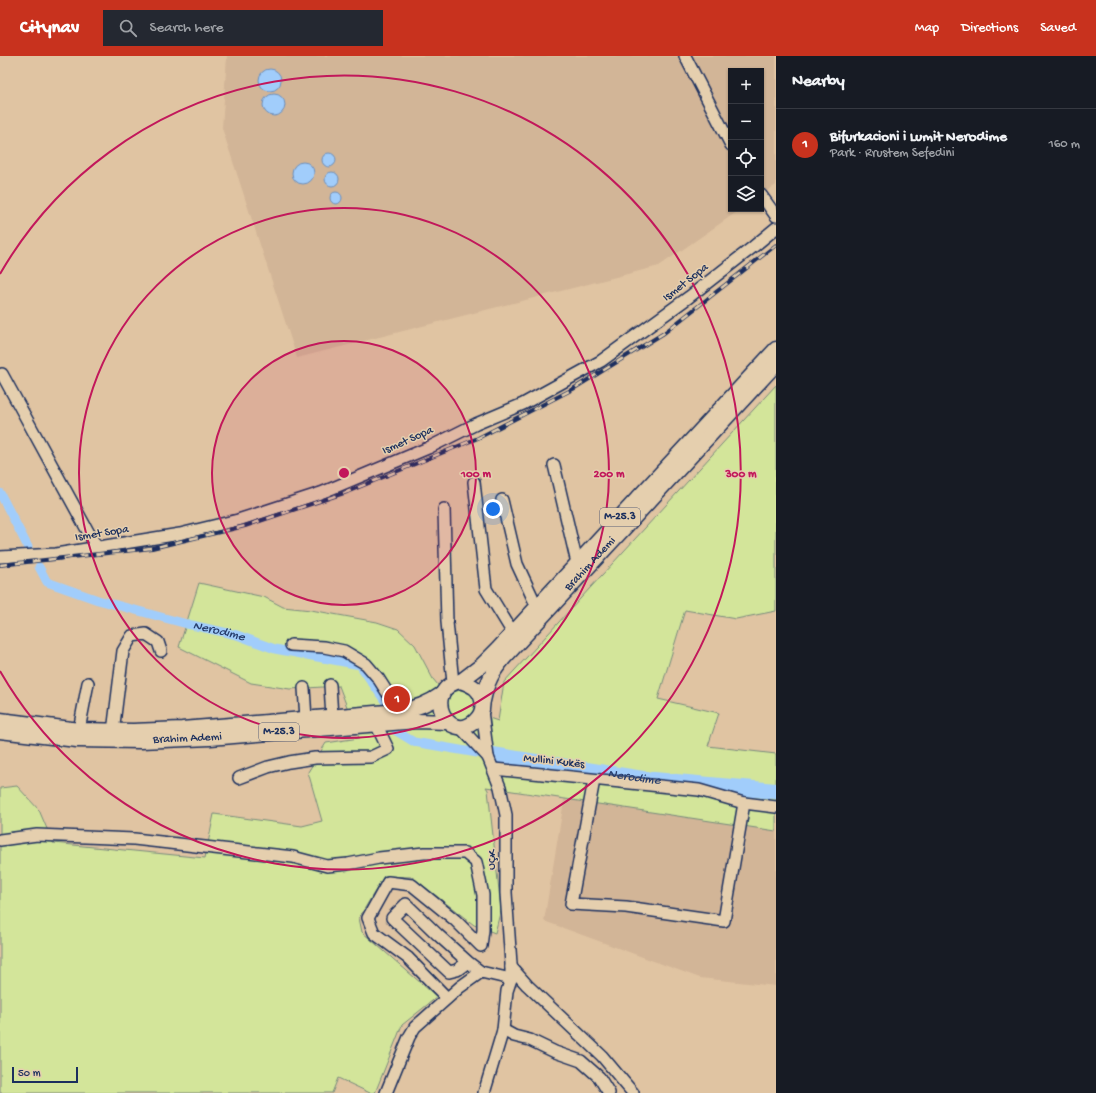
<!DOCTYPE html>
<meta charset="utf-8">
<style>
:root{--surface:#171b24;--page:#242831;--text:#f1f3f6;--muted:#9ea1a6;--line:#363941;--accent:#c8321e}
body{margin:0;font-family:"Gochi Hand",sans-serif;background:var(--page);color:var(--text)}
.controls{position:absolute;right:12px;top:12px;display:grid;overflow:hidden;border-radius:0px;box-shadow:0 1px 3px #0004}
.controls button{width:36px;height:36px;display:grid;place-items:center;padding:0;border:0;border-bottom:1px solid var(--line);background:var(--surface);color:var(--text);font:20px sans-serif}
.scale{position:absolute;left:12px;bottom:10px;width:66px;box-sizing:border-box;padding-left:4px;border:2px solid #1b2f5e;border-top:0;font-size:11px;line-height:14px;white-space:nowrap;color:#1b2f5e;-webkit-text-stroke:3px #e5cfae;paint-order:stroke}
.you{position:absolute;left:493px;top:453px;width:14px;height:14px;margin:-10px;border:3px solid #fff;border-radius:50%;background:#1a73e8;box-shadow:0 0 0 6px #1a73e833}
.badge{display:grid;place-items:center;width:26px;height:26px;border-radius:50%;background:var(--accent);color:#fff;font-size:13px;font-weight:700}
.pin{position:absolute;translate:-50% -50%;border:2px solid #fff;box-shadow:0 1px 4px #0006}
.list{margin:0;padding:0;list-style:none}
h2{display:flex;justify-content:space-between;align-items:center;height:52px;margin:0;padding:0 16px;font-size:17px}
h2 small{font-size:13px;font-weight:400;color:var(--muted)}
.list li{display:grid;grid-template-columns:26px 1fr auto;gap:12px;align-items:center;box-sizing:border-box;height:72px;padding:0 16px;border-top:1px solid var(--line)}
.list b{display:block;font-size:15px;white-space:nowrap}
.list p{margin:0;font-size:13px;white-space:nowrap;color:var(--muted)}
.list em{font-size:13px;font-style:normal;color:var(--muted)}
.icon{flex:none;width:22px;height:22px;fill:none;stroke:currentColor;stroke-width:2;stroke-linecap:round;stroke-linejoin:round}
.map{position:relative;flex:none;width:776px;height:1037px;overflow:hidden}
header{display:flex;align-items:center;gap:24px;box-sizing:border-box;height:56px;padding:0 20px;background:var(--accent);color:#fff}
header strong{font-size:19px}
nav{display:flex;gap:22px;margin-inline-start:auto;font-size:14px}
.search{width:280px;height:36px;background:var(--page);display:flex;align-items:center;gap:10px;box-sizing:border-box;padding:0 14px;border-radius:0px;color:var(--muted);font-size:15px}
main{display:flex}
aside{flex:1;background:var(--surface)}
.map>svg:first-child{display:block}
.built{fill:#d2b597}
.green{fill:#d3e59a;stroke:#778a7c}
.water{fill:#a1cdfb;stroke:#6b8ebc}
.lines{fill:none;stroke-linecap:round;stroke-linejoin:round}
.canal{stroke:#a1cdfb;stroke-width:9}
.river{stroke:#a1cdfb;stroke-width:16}
.minor-casing{stroke:#1b2f5e;stroke-width:14}
.major-casing{stroke:#1b2f5e;stroke-width:17}
.minor{stroke:#e5cfae;stroke-width:11}
.major{stroke:#e5cfae;stroke-width:14}
.rail-casing{stroke:#1b2f5e;stroke-width:4}
.rail{stroke:#e5cfae;stroke-width:2.5;stroke-dasharray:8;stroke-linecap:butt}
.ring{fill:none;stroke:#c2185b;stroke-width:2}
.labels{text-anchor:middle;dominant-baseline:central;stroke-width:3;stroke-linejoin:round;paint-order:stroke}
.shield{fill:#e5cfae;stroke:#585f76;stroke-width:1}
.shield-label{font-size:11px;font-weight:bold;fill:#1b2f5e}
.street-label{font-size:12px;fill:#1b2f5e;stroke:#e5cfae}
.water-label{font-size:13px;font-style:italic;fill:#283f6e;stroke:#e5cfae}
.centre{fill:#c2185b;stroke:#e5cfae;stroke-width:2}
.ring-label{font-size:12px;text-anchor:middle;font-weight:bold;fill:#c2185b;stroke:#e5cfae;stroke-width:3;stroke-linejoin:round;paint-order:stroke}
</style>
<header>
<strong>Citynav</strong>
<div class="search"><svg class="icon" aria-label="search" viewBox="0 0 24 24"><circle cx="10" cy="10" r="6"/><path d="M15 15l6 6"/></svg>Search here</div>
<nav><a>Map</a><a>Directions</a><a>Saved</a></nav>
</header>
<main>
<div class="map">
<svg width="776" height="1037" viewBox="0 0 776 1037">
<rect width="100%" height="100%" fill="#e0c4a2"/>
<filter id="ink" filterUnits="userSpaceOnUse"><feTurbulence type="fractalNoise" baseFrequency=".025" numOctaves="2"/><feDisplacementMap in="SourceGraphic" scale="8" xChannelSelector="R" yChannelSelector="G"/><feConvolveMatrix kernelMatrix="1 2 1 2 8 2 1 2 1" color-interpolation-filters="sRGB"/></filter>
<g filter="url(#ink)">
<!-- built -->
<g class="built">
<polygon points="227,0 776,0 776,129 761,139 761,15 731,15 731,153 741,153 659,210 297,302 222,72"/>
<polygon points="566,733 776,764 776,930 700,922 544,865"/>
</g>
<!-- green -->
<path class="green" d="M776 329V555L736 563 685 554 658 643 719 657 708 690 776 698V775L486 731 488 734 501 853 495 877 474 869 412 821 384 820 359 862 362 876 437 941 402 969 375 1037H370L338 1022 332 1037H0V732L17 730 39 754 53 787 205 802 214 758 302 770 322 765 308 716 326 687 359 682 339 630 290 633 251 627 179 591 199 527 264 541 283 551 311 554 377 566 398 573 415 589 433 623 448 641C457 630 476 632 476 648 476 651 475 655 474 657L498 665 504 626Z"/>
<!-- water -->
<g class="water">
<circle cx="270" cy="24" r="11"/>
<circle cx="274" cy="49" r="11"/>
<circle cx="329" cy="104" r="7"/>
<circle cx="303" cy="117" r="11"/>
<circle cx="332" cy="123" r="7"/>
<circle cx="336" cy="142" r="6"/>
</g>
<g class="lines">
<!-- canal -->
<g class="canal">
<polyline points="0,437 28,491"/>
<path id="s1" d="M39 511 47 526 98 544 187 568 237 579 275 593 360 609 389 651"/>
<polyline points="396,675 414,686 483,698"/>
</g>
<!-- river -->
<path class="river" id="s2" d="M493 699 643 723 776 735"/>
<!-- minor casing -->
<g class="minor-casing">
<g id="minor">
<polyline points="685,0 731,89"/>
<polyline points="761,139 776,160"/>
<polyline points="2,318 97,492"/>
<polyline points="554,409 577,507"/>
<polyline points="474,426 486,533 513,577"/>
<polyline points="502,444 517,508 537,551"/>
<polyline points="444,453 447,566 453,627"/>
<polyline points="0,501 56,498 180,478 238,464 321,437 428,392 476,368 523,348 601,305 689,241 753,191 776,172"/>
<polyline points="291,589 324,591 344,595 366,608 378,622 399,655"/>
<polyline points="330,629 332,661"/>
<polyline points="304,632 306,663"/>
<polyline points="482,655 488,701 500,731 506,759 506,837 511,908 511,923 507,935 503,974 484,1037"/>
<polyline points="459,670 488,701"/>
<polyline points="79,674 88,627"/>
<polyline points="113,676 123,595 132,580 146,578 158,586 161,595"/>
<polyline points="494,713 699,734 744,747 776,751"/>
<polyline points="239,722 268,711 289,706 315,702 371,701 388,693 376,668"/>
<polyline points="594,724 571,848 626,851 724,865 744,747"/>
<polyline points="0,784 37,779 134,783 293,801 327,810 348,808 379,802 424,797 465,797 476,806 483,839 483,874 481,890 455,864 412,829 388,826 368,862 374,877 408,902 447,942"/>
<polyline points="468,906 457,914 449,916 392,862 406,848 438,879 468,906 481,916 511,923"/>
<polyline points="511,911 527,929 602,1000 633,1037"/>
<polyline points="503,974 514,980 530,984 555,996 581,1005 599,1021 609,1037"/>
<polyline points="386,1037 397,1010 409,981 415,971 460,931 481,916"/>
</g>
</g>
<!-- major casing -->
<g class="major-casing">
<g id="major">
<polyline points="461,625 482,609 497,594 776,293"/>
<path d="M461 625C466 627 471 629 475 632 485 641 485 656 475 665 448 690 420 633 461 625Z"/>
<path id="s3" d="M483 645C487 626 492 616 504 602L776 308"/>
<path d="M0 664 79 674 133 675 182 673 399 655C416 653 428 648 442 638"/>
<path id="s4" d="M0 675 77 684 141 685 210 682 417 665 447 666"/>
</g>
</g>
<!-- minor -->
<use href="#minor" class="minor"/>
<!-- major -->
<use href="#major" class="major"/>
<!-- rail casing -->
<g class="rail-casing">
<polyline id="rail" points="0,509 152,492 245,470 347,436 478,382 573,333 664,277 776,189"/>
</g>
<!-- rail -->
<use href="#rail" class="rail"/>
</g>
</g>
<!-- distance rings -->
<circle cx="344" cy="417" r="132" fill="#c2185b" fill-opacity=".12"/>
<g class="ring">
<circle cx="344" cy="417" r="132"/>
<circle cx="344" cy="417" r="265"/>
<path d="M0 218A397 397 0 1 1 0 615"/>
</g>
<g class="labels">
<!-- shield labels -->
<g class="shield">
<rect x="600" y="452" width="40" height="18" rx="3"/>
<rect x="259" y="667" width="40" height="18" rx="3"/>
</g>
<g class="shield-label">
<text x="620" y="461">M-25.3</text>
<text x="279" y="676">M-25.3</text>
</g>
<!-- street labels -->
<g class="street-label">
<text transform="translate(686 227) rotate(-38)">Ismet Sopa</text>
<text transform="translate(408 385) rotate(-24)">Ismet Sopa</text>
<text transform="translate(102 478) rotate(-9)">Ismet Sopa</text>
<text stroke="none"><textPath href="#s3" startOffset="176">Brahim Ademi</textPath></text>
<text stroke="none"><textPath href="#s4" startOffset="188">Brahim Ademi</textPath></text>
<text transform="translate(554 706) rotate(6)">Mullini Kukës</text>
<text transform="translate(493 804) rotate(-90)">UÇK</text>
</g>
<!-- water labels -->
<g class="water-label">
<text stroke="none"><textPath href="#s1" startOffset="196">Nerodime</textPath></text>
<text stroke="none"><textPath href="#s2" startOffset="143">Nerodime</textPath></text>
</g>
</g>
<circle cx="344" cy="417" r="6" class="centre"/>
<g class="ring-label">
<text x="476" y="421">100 m</text>
<text x="609" y="421">200 m</text>
<text x="741" y="421">300 m</text>
</g>
</svg>
<div class="controls">
<button>+</button>
<button>−</button>
<button><svg class="icon" aria-label="locate" viewBox="0 0 24 24"><circle cx="12" cy="12" r="6"/><path d="M12 2v4M12 18v4M2 12h4M18 12h4"/></svg></button>
<button><svg class="icon" aria-label="layers" viewBox="0 0 24 24"><path d="M12 4l9 5-9 5-9-5zM3 14l9 5 9-5"/></svg></button>
</div>
<div class="scale">50 m</div>
<div class="you"></div>
<div class="pin badge" style="left:397px;top:643px">1</div>
</div>
<aside>
<h2>Nearby<small></small></h2>
<ul class="list">
<li><span class="badge">1</span><div><b>Bifurkacioni i Lumit Nerodime</b><p>Park · Rrustem Sefedini</p></div><em>160 m</em></li>
</ul>
</aside>
</main>
